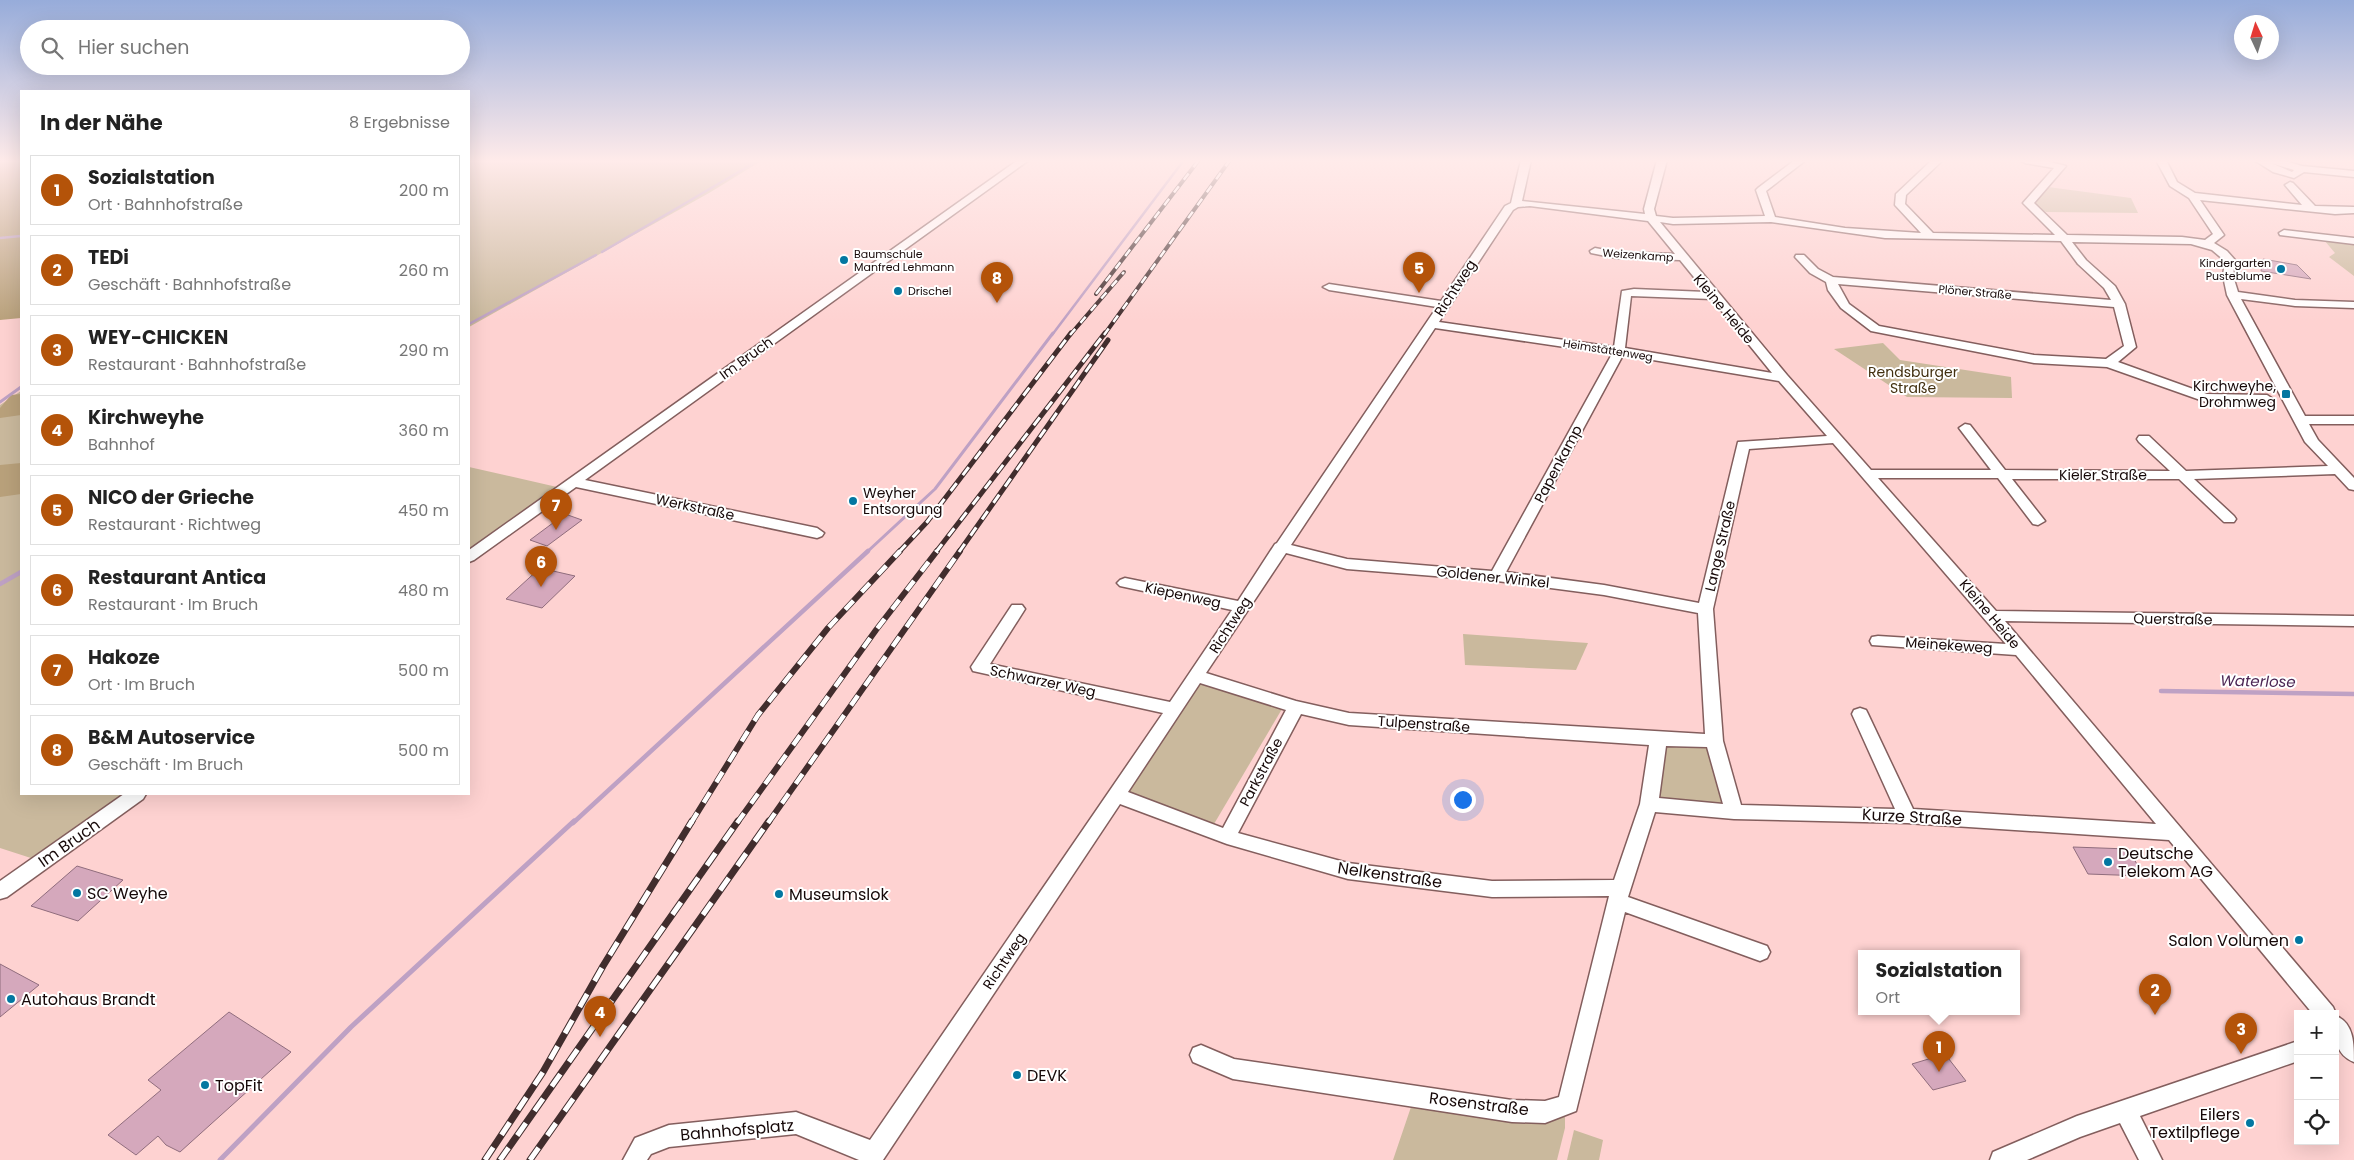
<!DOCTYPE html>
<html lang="de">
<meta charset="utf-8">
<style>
:root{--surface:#fff;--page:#f2f2f2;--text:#222;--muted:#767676;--line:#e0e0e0;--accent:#b45309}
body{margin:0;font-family:Poppins,sans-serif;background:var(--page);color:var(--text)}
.controls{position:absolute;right:15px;bottom:15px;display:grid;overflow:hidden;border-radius:0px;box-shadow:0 5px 20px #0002}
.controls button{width:45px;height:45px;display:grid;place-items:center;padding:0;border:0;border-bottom:1px solid var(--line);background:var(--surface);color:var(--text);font:25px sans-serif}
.compass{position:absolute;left:2234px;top:15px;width:45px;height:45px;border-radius:50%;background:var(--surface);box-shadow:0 5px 20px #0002;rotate:356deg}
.you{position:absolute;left:1462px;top:799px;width:18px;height:18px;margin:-12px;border:4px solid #fff;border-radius:50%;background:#1a73e8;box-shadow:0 0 0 8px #1a73e833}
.badge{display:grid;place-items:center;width:32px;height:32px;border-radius:50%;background:var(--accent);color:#fff;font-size:16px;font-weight:700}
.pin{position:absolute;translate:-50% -41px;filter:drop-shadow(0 1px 2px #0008)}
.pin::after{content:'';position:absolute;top:26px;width:18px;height:15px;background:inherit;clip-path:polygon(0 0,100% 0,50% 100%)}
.popup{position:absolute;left:1858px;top:950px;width:162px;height:65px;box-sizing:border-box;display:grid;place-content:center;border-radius:0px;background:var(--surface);filter:drop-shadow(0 1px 4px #0005);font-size:16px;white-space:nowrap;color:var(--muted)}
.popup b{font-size:19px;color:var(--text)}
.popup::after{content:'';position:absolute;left:50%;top:100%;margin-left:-10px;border:10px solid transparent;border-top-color:var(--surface)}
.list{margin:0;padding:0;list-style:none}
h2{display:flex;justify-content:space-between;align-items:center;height:65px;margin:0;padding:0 20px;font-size:21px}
h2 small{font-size:16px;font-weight:400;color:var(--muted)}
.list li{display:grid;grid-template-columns:32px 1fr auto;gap:15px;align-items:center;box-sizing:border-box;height:70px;margin:0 10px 10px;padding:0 10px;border:1px solid var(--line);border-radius:0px}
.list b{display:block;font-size:19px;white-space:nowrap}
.list p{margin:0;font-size:16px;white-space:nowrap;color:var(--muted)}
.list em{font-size:16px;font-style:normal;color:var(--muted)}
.icon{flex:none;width:28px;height:28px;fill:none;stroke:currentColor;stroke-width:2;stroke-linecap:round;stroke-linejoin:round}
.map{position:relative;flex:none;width:2354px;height:1160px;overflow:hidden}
.search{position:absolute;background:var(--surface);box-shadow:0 5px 20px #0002;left:20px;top:20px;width:450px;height:55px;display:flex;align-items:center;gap:12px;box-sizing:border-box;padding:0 18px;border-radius:28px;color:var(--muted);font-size:19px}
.panel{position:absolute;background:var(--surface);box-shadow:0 5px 20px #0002;left:20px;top:90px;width:450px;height:705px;border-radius:0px}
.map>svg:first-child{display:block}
.green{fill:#cab99d}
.forest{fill:#b9a17b}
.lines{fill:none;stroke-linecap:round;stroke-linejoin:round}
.stream-far3{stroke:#bea1c4;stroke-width:2.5}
.stream-far2{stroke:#bea1c4;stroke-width:3}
.stream-far1{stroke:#bea1c4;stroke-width:4.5}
.stream{stroke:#bea1c4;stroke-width:5}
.building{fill:#d5a8bc;stroke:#906d7d}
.street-casing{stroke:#835e5d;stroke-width:3}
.street{fill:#fff;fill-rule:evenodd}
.rail-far3-casing{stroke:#412d2d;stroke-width:4}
.rail-far2-casing{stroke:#412d2d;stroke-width:5}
.rail-far1-casing{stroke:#412d2d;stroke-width:6}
.rail-casing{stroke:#412d2d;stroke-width:7}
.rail-far3{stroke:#fff;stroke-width:2.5;stroke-dasharray:8;stroke-linecap:butt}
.rail-far2{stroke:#fff;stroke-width:3;stroke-dasharray:10;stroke-linecap:butt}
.rail-far1{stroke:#fff;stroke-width:4.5;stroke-dasharray:12;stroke-linecap:butt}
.rail{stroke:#fff;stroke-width:5;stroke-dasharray:15;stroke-linecap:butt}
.poi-dot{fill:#0377a1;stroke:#fff;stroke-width:2}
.labels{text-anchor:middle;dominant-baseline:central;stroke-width:4;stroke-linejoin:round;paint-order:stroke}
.far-poi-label{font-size:11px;fill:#160808;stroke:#fff;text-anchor:start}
.far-street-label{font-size:11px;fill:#160808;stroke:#fff}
.street-label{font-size:14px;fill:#160808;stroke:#fff}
.park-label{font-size:14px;fill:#423010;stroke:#fff}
.poi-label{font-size:14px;fill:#160808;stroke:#fff;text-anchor:end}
.water-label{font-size:15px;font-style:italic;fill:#4c2654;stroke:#fff}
.near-street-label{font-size:16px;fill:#160808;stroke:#fff}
.near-poi-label{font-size:16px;fill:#160808;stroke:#fff;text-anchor:start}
</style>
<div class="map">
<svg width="2354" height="1160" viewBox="0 0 2354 1160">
<rect width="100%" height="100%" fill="#fed2d1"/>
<!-- green -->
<g class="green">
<polygon points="469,160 763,160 709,193 469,327"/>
<polygon points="2048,187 2131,198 2138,213 2046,212 2034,205"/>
<polygon points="2324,240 2354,245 2354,276 2329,257 2335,253"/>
<polygon points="1883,343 1900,360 2011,377 2012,398 1907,397 1834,349"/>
<polygon points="21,391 21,794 125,794 34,859 0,848 0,405"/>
<polygon points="469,467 557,487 469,551"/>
<polygon points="1463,634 1588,643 1576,670 1465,665"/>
<polygon points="1202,681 1282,709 1214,824 1129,792"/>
<polygon points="1660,740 1711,742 1731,810 1652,803"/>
<polygon points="1411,1107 1544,1122 1565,1115 1565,1128 1557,1160 1393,1160"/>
<polygon points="1574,1130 1603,1140 1599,1160 1567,1160"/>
</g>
<!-- forest -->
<g class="forest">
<polygon points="0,160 21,160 21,318 0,320"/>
<polygon points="21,394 21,415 0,418 0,408 11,395"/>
<polygon points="21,463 21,494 0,497 0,465"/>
</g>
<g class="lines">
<!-- stream-far3 -->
<g class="stream-far3">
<polyline points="0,238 21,236"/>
<polyline points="602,252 759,160"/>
<polyline points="469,324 596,255"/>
<polyline points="1052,335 1184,160"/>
</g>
<!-- stream-far2 -->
<g class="stream-far2">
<polyline points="0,402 21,387"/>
<polyline points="867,552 935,489 1053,333"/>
</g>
<!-- stream-far1 -->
<g class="stream-far1">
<polyline points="0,584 21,572"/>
<polyline points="2161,691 2354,694"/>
<polyline points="573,823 868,551"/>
</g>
<!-- stream -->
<polyline class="stream" points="220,1160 351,1027 574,821"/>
</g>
<!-- building -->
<g class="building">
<polygon points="2263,259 2297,265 2311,279 2261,271"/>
<polygon points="565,514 582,520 547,546 530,540"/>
<polygon points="540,568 575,576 542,608 506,599"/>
<polygon points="2073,847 2128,849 2144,876 2088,874"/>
<polygon points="77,866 123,880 78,921 31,906"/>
<polygon points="0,964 39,985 0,1017"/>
<polygon points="229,1012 291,1052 180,1152 166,1145 158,1136 136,1155 108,1135 161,1090 148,1080"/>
<polygon points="1945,1054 1966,1081 1933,1090 1912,1064"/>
</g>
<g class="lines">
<!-- street casing -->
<g class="street-casing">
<g id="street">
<polygon points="1018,160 1029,160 585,480 817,528 824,533 822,536 817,538 576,487 474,560 469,562 469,550"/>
<path d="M1521 160H1531L1522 201 1645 214 1644 209 1657 160H1667L1654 209 1656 216 1673 218 1765 216 1756 190 1758 188 1795 160H1806L1766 191 1775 217 1845 228 1921 233 1895 205 1896 194 1932 160H1943L1906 195 1905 204 1933 233 2055 235 2023 203 2054 168 2025 163 2020 160H2042L2066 166 2034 203 2067 235 2182 237 2205 240 2213 234 2189 198 2170 186 2156 160H2166L2177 182 2195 193 2302 205 2285 185 2290 182 2293 183 2315 206 2354 207V213L2335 214 2200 200 2224 235 2214 243 2227 251 2235 260 2233 276 2238 292 2295 300 2354 302V308L2295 306 2241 299 2305 416H2354V424H2309L2318 440 2354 478V490L2349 489 2335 474 2194 479 2234 516 2236 519 2234 522H2224L2179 479H2012L2045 521 2038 525 2033 524 1998 478H1878L1996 611 2354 616V626L2005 621 2333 1007 2336 1014V1016C2354 1023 2354 1044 2354 1062 2333 1054 2335 1033 2335 1014H2313L2169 840 1907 823 1734 819 1655 812 1628 897 1767 946 1770 952 1767 958 1760 961 1625 912 1576 1111 1545 1123 1512 1122 1233 1079 1193 1062 1190 1055 1193 1048 1201 1045 1234 1059 1512 1100 1545 1101 1559 1097 1609 896 1492 897 1348 879 1227 844 1120 804 883 1160H859L796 1134 669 1147 651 1154 647 1160H623L635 1138 669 1125 796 1112 870 1140 1163 713 973 671 971 667 1012 605H1022L1025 609 990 664 1170 702 1232 610 1120 586 1117 583 1120 580 1125 578 1238 601 1275 544 1277 543 1437 307 1329 290 1323 287 1329 284 1441 301 1505 206 1511 203ZM1530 206 1648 221 1675 254 1616 252 1595 248 1590 251 1591 253 1616 258 1680 260 1706 292 1634 289 1622 291 1614 347 1439 322 1513 210 1518 207ZM1660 222 1673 224 1771 222 1885 238 2061 241 2078 264 2104 288 2111 300 1833 277 1818 269 1804 255H1796L1795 257 1810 273 1826 282 1828 290 1841 308 1871 331 2034 363 2107 367 2206 402H2271L2273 399 2267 395 2207 394 2118 362 2136 347 2125 304 2115 286 2086 260 2072 242 2191 244 2212 250 2225 261 2223 276 2227 295 2305 442 2328 466 2186 471 2149 436H2139L2137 439 2139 442 2170 471 2005 470 1970 425 1965 424 1959 428 1991 470H1871L1787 375ZM1838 284 2114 307 2124 346 2106 359 2034 355 1879 326 1849 304ZM1631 296 1712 299 1772 373 1625 348ZM1435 328 1612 354 1492 571 1347 559 1291 545ZM1623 355 1779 381 1827 436 1738 442 1699 603 1604 585 1506 572ZM1833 443 2006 644 1878 636 1872 637 1870 641 1872 645 2016 655 2156 824 1913 809 1868 714 1866 710 1860 708 1854 710 1852 714 1895 809 1741 805 1723 741 1713 609 1749 449ZM1286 553 1347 569 1497 581 1604 595 1698 613 1705 734 1349 713 1296 701 1206 673ZM1200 683 1286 710 1223 828 1128 792ZM1301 714 1349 725 1649 745 1640 804 1614 880 1492 881 1348 863 1238 833ZM1666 746 1707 747 1723 804 1659 798Z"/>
<path d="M2254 160H2282L2302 166 2354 171V177L2304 172 2294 178 2273 172ZM2271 163 2294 170 2292 172Z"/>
<polygon points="2284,230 2354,238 2354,244 2280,235 2279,233"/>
<polygon points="124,794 146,794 143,799 7,897 0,899 0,881"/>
<polygon points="2298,1041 2298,1061 2140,1116 2162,1160 2139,1160 2120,1123 2080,1137 2027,1160 1990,1160 1993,1152 2077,1116"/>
</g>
</g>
<!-- street -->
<use href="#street" class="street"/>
<!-- rail-far3 casing -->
<g class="rail-far3-casing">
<g id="rail-far3">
<polyline points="1096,294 1199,160"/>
<polyline points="1070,335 1124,272"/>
<polyline points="1104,335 1230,160"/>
</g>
</g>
<!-- rail-far2 casing -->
<g class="rail-far2-casing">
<g id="rail-far2">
<polyline points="899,552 927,522 1071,333"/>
<polyline points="936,552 1105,333"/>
<polyline points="959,552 1108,340"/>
</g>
</g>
<!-- rail-far1 casing -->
<g class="rail-far1-casing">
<g id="rail-far1">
<polyline points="691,823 758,715 828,628 900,551"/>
<polyline points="737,823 876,630 937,551"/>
<polyline points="768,823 960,551"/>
</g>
</g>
<!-- rail casing -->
<g class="rail-casing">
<g id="rail">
<polyline points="485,1160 543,1072 603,966 692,821"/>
<polyline points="500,1160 738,821"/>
<polyline points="530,1160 769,821"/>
</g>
</g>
<!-- rail-far3 -->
<use href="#rail-far3" class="rail-far3"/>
<!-- rail-far2 -->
<use href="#rail-far2" class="rail-far2"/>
<!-- rail-far1 -->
<use href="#rail-far1" class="rail-far1"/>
<!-- rail -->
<use href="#rail" class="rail"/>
</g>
<!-- sky -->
<linearGradient id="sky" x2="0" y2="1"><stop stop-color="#97acda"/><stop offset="0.5" stop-color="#ffebea"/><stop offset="1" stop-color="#ffebea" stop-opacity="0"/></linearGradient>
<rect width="2354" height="322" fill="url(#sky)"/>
<!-- markers -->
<g class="poi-dot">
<circle cx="844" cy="260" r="5"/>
<circle cx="2281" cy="269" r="5"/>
<circle cx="898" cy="291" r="5"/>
<rect x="2281" y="389" width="10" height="10" rx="2.5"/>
<circle cx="853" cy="501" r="5"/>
<circle cx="2108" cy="862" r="5"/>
<circle cx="77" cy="893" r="5"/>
<circle cx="779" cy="894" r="5"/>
<circle cx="2299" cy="940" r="5"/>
<circle cx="11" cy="999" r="5"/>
<circle cx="1017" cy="1075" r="5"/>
<circle cx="205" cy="1085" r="5"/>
<circle cx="2250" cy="1123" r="5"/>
</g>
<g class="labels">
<!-- far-poi labels -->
<g class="far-poi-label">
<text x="854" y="254">Baumschule<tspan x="854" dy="13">Manfred Lehmann</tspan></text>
<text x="2271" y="263" text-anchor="end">Kindergarten<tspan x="2271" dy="13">Pusteblume</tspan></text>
<text x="908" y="291">Drischel</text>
</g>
<!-- far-street labels -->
<g class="far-street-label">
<text transform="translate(1638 255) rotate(4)">Weizenkamp</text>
<text transform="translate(1975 292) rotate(5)">Plöner Straße</text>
<text transform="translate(1608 350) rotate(9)">Heimstättenweg</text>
</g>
<!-- street labels -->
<g class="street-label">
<text transform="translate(1455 288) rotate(-57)">Richtweg</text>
<text transform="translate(1724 309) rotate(50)">Kleine Heide</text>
<text transform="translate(746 358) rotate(-36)">Im Bruch</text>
<text transform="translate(1558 464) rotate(-62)">Papenkamp</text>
<text x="2103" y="475">Kieler Straße</text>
<text transform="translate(695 507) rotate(12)">Werkstraße</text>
<text transform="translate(1720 546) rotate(-77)">Lange Straße</text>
<text transform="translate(1493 577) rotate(6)">Goldener Winkel</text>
<text transform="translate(1183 595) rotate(12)">Kiepenweg</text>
<text transform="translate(1990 614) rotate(50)">Kleine Heide</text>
<text transform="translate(2173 619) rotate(1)">Querstraße</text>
<text transform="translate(1230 625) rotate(-57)">Richtweg</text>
<text transform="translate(1949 645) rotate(4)">Meinekeweg</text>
<text transform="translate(1043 681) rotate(12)">Schwarzer Weg</text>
<text transform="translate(1424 724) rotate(4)">Tulpenstraße</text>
<text transform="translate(1261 772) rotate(-62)">Parkstraße</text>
<text transform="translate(1004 961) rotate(-56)">Richtweg</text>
</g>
<!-- park labels -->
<g class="park-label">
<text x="1913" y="372">Rendsburger<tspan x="1913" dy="16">Straße</tspan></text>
</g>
<!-- poi labels -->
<g class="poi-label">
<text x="2276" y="386">Kirchweyhe,<tspan x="2276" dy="16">Drohmweg</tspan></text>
<text x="863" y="493" text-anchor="start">Weyher<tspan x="863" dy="16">Entsorgung</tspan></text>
</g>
<!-- water labels -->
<g class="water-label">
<text transform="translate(2258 681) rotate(1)">Waterlose</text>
</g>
<!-- near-street labels -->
<g class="near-street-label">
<text transform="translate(1912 817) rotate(3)">Kurze Straße</text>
<text transform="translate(69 843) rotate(-35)">Im Bruch</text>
<text transform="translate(1390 875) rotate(8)">Nelkenstraße</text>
<text transform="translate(1479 1104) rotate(7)">Rosenstraße</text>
<text transform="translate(737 1130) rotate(-5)">Bahnhofsplatz</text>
</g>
<!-- near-poi labels -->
<g class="near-poi-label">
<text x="2118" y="853">Deutsche<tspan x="2118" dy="18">Telekom AG</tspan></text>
<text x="87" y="893">SC Weyhe</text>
<text x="789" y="894">Museumslok</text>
<text x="2289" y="940" text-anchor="end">Salon Volumen</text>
<text x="21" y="999">Autohaus Brandt</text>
<text x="1027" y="1075">DEVK</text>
<text x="215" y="1085">TopFit</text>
<text x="2240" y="1114" text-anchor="end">Eilers<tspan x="2240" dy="18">Textilpflege</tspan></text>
</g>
</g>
</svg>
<div class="controls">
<button>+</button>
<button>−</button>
<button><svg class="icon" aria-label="locate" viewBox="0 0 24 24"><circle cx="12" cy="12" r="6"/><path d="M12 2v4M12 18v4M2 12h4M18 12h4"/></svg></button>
</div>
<svg class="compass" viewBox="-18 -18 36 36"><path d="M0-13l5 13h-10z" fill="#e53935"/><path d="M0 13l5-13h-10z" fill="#767676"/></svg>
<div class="you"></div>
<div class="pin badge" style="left:1939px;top:1072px">1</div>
<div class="popup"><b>Sozialstation</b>Ort</div>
<div class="pin badge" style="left:2155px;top:1015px">2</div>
<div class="pin badge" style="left:2241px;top:1054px">3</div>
<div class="pin badge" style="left:600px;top:1037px">4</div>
<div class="pin badge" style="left:1419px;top:293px">5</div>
<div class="pin badge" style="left:541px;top:587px">6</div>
<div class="pin badge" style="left:556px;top:530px">7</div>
<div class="pin badge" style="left:997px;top:303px">8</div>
<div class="search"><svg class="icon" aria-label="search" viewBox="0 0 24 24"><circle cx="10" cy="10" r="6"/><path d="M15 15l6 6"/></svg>Hier suchen</div>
<section class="panel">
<h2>In der Nähe<small>8 Ergebnisse</small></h2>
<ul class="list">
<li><span class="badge">1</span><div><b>Sozialstation</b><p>Ort · Bahnhofstraße</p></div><em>200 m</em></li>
<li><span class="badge">2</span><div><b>TEDi</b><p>Geschäft · Bahnhofstraße</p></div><em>260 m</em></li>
<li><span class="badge">3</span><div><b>WEY-CHICKEN</b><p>Restaurant · Bahnhofstraße</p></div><em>290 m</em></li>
<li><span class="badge">4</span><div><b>Kirchweyhe</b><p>Bahnhof</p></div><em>360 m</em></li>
<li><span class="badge">5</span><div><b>NICO der Grieche</b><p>Restaurant · Richtweg</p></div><em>450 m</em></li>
<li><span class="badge">6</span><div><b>Restaurant Antica</b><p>Restaurant · Im Bruch</p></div><em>480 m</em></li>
<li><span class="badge">7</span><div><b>Hakoze</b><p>Ort · Im Bruch</p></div><em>500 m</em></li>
<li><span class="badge">8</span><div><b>B&amp;M Autoservice</b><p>Geschäft · Im Bruch</p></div><em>500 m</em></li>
</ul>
</section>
</div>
